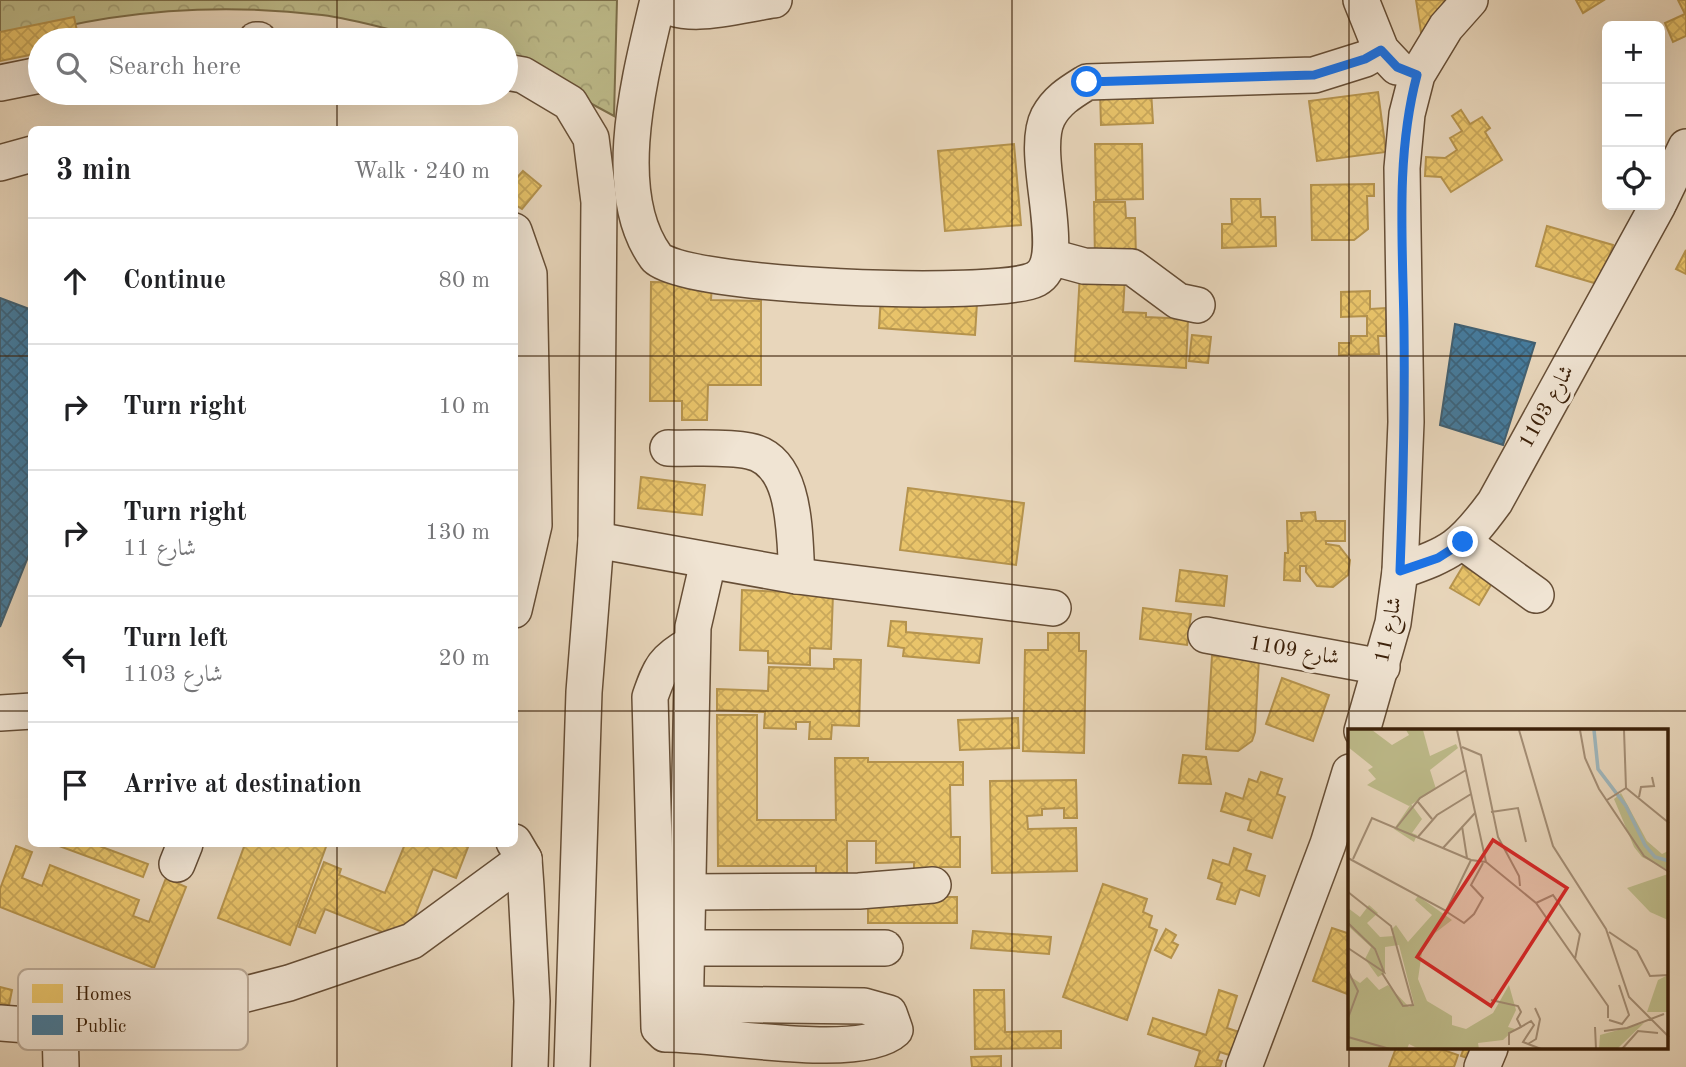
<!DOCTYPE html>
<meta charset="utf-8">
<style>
:root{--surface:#fff;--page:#f2f2f2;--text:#202124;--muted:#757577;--line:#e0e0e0}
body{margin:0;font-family:"Old Standard TT",Amiri,serif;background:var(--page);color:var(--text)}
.controls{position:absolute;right:21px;top:21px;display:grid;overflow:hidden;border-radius:10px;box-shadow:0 7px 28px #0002}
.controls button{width:63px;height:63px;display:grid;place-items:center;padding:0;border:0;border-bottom:2px solid var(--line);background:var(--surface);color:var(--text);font:35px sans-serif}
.stop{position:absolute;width:21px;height:21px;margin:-16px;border:5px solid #1a73e8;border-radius:50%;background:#fff}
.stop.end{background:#1a73e8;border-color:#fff;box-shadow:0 2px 7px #0008}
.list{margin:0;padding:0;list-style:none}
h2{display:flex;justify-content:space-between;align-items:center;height:91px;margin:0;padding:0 28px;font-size:30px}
h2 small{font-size:23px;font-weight:400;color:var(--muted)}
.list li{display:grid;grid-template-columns:46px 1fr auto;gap:21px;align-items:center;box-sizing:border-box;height:126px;padding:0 28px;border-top:2px solid var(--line)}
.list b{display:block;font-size:26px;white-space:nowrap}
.list p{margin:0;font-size:23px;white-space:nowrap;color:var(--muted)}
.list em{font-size:23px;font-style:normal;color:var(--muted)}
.icon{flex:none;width:38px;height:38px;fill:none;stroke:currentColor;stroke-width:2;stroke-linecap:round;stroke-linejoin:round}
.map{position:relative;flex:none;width:1686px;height:1067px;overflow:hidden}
.search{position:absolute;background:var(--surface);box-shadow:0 7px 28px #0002;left:28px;top:28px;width:490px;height:77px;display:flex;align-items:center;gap:18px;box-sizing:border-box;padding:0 24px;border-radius:38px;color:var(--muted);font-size:26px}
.panel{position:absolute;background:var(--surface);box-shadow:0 7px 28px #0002;left:28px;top:126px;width:490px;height:721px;border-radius:10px}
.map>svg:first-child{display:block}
.forest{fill:url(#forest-crowns);stroke:#7c6e4a;stroke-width:2}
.homes{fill:url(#homes-cross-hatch);stroke:#b5934d;stroke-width:2}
.public{fill:url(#public-cross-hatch);stroke:#426071;stroke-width:2}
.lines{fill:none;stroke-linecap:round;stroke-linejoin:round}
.minor-casing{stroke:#664e36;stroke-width:38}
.minor{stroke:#f0e4d3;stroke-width:35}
.route{stroke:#1a73e8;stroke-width:9}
.grid{fill:none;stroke:#3b2009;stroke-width:2;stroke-opacity:0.55}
.labels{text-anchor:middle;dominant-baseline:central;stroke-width:7;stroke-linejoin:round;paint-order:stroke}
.street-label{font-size:21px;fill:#3b2009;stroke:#f0e4d3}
.inset-river{fill:none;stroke:#9eb6bc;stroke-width:3.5}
.inset-road{fill:none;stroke:#a38d74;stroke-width:2}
.view{fill:#d62828;fill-opacity:0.15;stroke:#d62828;stroke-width:3.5}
.inset-edge{fill:none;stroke:#3b2009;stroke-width:3.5}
.key{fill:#f0e4d3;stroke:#baa996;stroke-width:2}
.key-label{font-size:19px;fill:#3b2009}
</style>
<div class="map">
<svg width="1686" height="1067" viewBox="0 0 1686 1067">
<defs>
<pattern id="forest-crowns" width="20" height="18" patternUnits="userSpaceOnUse" patternTransform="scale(1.75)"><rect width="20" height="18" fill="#bebc8b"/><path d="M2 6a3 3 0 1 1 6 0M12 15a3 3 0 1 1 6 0" fill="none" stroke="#a4a177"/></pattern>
<pattern id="homes-cross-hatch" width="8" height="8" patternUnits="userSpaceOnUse" patternTransform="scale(1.75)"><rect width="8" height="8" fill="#e9c46a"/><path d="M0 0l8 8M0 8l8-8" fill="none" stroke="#c9a85b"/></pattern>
<pattern id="public-cross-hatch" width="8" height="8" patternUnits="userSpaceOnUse" patternTransform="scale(1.75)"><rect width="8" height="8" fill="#457b9d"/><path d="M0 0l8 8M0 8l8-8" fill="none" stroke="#3b647e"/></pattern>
</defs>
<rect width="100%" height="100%" fill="#e8d6bb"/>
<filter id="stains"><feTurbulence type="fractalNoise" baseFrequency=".00286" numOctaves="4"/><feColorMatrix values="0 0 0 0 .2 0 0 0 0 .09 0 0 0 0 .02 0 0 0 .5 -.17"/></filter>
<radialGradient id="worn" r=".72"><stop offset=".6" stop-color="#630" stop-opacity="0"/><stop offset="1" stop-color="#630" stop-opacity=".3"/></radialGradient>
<!-- forest -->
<path class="forest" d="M0 0H617L614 116 568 91 506 64V40C484 40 458 44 436 40 398 33 361 20 322 15 212 2 105 11 0 43Z"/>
<!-- homes -->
<g class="homes">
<polygon points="1416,0 1454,0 1438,29 1421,32"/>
<polygon points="1576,0 1604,0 1583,13"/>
<polygon points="1678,0 1686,0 1686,36 1673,42 1665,23 1685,14"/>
<polygon points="74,17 79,40 40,40 40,53 0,61 0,32"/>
<polygon points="1151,90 1153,123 1101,125 1100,92"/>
<polygon points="1378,92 1386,152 1317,161 1309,101"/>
<polygon points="1461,110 1470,124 1482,117 1490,128 1485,132 1502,160 1451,192 1441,177 1425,176 1426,157 1445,158 1457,150 1450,138 1462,131 1452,116"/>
<polygon points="1014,144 1021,225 945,231 938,151"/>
<polygon points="1095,144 1142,144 1143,199 1096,200"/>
<polygon points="523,171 541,186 522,209 514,204 514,181"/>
<polygon points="1374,184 1374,196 1367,196 1368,229 1354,240 1312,240 1311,185"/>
<polygon points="1231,199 1260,199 1261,217 1275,217 1276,246 1222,248 1222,224 1232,224"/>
<polygon points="1094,202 1125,202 1126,218 1135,218 1136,258 1095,259"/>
<polygon points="1547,226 1613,245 1601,285 1536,266"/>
<polygon points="1686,250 1686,274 1676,269"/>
<polygon points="1080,273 1125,276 1123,312 1146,313 1146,317 1188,319 1186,368 1075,361"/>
<polygon points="651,282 712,283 711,300 761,301 761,385 708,385 707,420 682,420 682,401 650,401"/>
<polygon points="1370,291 1370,309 1386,308 1386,336 1378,336 1379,354 1339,355 1339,343 1351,343 1351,336 1367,336 1367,316 1341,317 1341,292"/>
<polygon points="881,296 977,303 975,335 879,328"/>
<polygon points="1192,335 1211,337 1208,363 1189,361"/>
<polygon points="641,477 705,485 702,515 638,508"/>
<polygon points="908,488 1024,503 1016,565 900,550"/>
<polygon points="1315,512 1316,521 1345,521 1345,541 1326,541 1326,544 1339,546 1350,560 1348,575 1333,587 1317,586 1306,572 1306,566 1300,566 1300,581 1284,580 1285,553 1288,553 1287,521 1302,521 1301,513"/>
<polygon points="1463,566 1492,583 1479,605 1450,588"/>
<polygon points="1180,570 1227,576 1224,606 1176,601"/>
<polygon points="742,590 833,594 831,649 810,648 810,665 768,663 768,651 740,650"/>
<polygon points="1143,608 1191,614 1187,645 1140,639"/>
<polygon points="891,621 906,622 906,632 982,639 979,663 903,656 904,648 888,646"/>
<polygon points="1048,633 1079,633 1079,651 1086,651 1084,753 1023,751 1025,650 1048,650"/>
<polygon points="1212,656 1259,658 1255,732 1252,741 1238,751 1206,749"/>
<polygon points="834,659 861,660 859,726 832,725 831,739 809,739 810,722 796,722 796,729 764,728 765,712 717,710 717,689 768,691 769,667 834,669"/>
<polygon points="1282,678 1329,695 1313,741 1266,724"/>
<polygon points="717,715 757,715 757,820 836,820 835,758 868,758 868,762 963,762 963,785 950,785 951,837 960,837 960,867 940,867 940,877 914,877 914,862 876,863 876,841 847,841 847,885 816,885 816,866 718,866"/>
<polygon points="1018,718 1019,748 960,750 958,720"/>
<polygon points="1183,755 1206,757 1211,784 1179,783"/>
<polygon points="1261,772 1282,779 1277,794 1285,797 1272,838 1248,830 1251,820 1221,811 1226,793 1243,799 1249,779 1257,782"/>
<polygon points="1076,780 1077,818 1064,818 1064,808 1042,809 1042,815 1027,816 1028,829 1076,828 1077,871 992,873 990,781"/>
<polygon points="60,844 94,844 148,864 143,877 59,846"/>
<polygon points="245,844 327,844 290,945 218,918"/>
<polygon points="405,844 459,844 468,847 456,878 433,869 405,941 325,909 315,933 299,927 324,862 341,869 339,875 385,893"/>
<polygon points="16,846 32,852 22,878 42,886 50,865 139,900 133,916 149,922 166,878 186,887 154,968 0,907 0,889"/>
<polygon points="1234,848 1251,854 1246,870 1265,876 1259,896 1240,889 1235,904 1217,899 1222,883 1208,878 1213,860 1229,865"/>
<polygon points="1103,884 1147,899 1143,912 1152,916 1149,927 1157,930 1127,1020 1063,997"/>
<rect x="868" y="897" width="89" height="26"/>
<polygon points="1332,928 1350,934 1350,995 1313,981"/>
<polygon points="1166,929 1176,935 1172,942 1178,945 1171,958 1155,950"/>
<polygon points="973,931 1051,937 1049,954 971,948"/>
<polygon points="0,987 12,990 9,1005 0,1003"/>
<polygon points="974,990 1004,990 1005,1032 1061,1031 1061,1048 975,1049"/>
<polygon points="1219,990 1237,996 1227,1028 1239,1032 1232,1056 1220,1052 1217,1060 1222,1061 1220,1067 1195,1067 1200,1051 1148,1034 1153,1018 1206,1035"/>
<polygon points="1396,1048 1438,1048 1458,1055 1454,1067 1389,1067"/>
<polygon points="1464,1048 1474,1048 1470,1059 1461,1056"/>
<polygon points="1001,1056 1001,1067 972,1067 971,1057"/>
</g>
<!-- public -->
<g class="public">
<polygon points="0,298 32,310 32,547 0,627"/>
<polygon points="1455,324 1535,343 1503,445 1440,425"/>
</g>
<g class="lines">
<!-- minor casing -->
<g class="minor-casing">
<g id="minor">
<path d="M658 0C641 73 608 191 656 257 677 287 999 299 1036 279 1072 260 1028 156 1048 117 1057 100 1071 92 1087 82L1314 75 1365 59 1381 50"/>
<path d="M659 0C683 23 742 4 774 0"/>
<polyline points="1361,0 1381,50 1397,67"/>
<polyline points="256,40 259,40"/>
<polyline points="506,72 523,75 570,103 591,138 599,202 596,540 584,692 572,1067"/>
<polyline points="0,83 40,75"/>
<polyline points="0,163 32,154"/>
<polyline points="1660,201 1686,147"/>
<polyline points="514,231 529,274 534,525 514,610"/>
<polyline points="1051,257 1084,266 1132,267 1178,301 1197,305"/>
<path d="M668 448C694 449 723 446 749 451 798 460 794 537 797 576"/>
<polyline points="596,540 797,576 1053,608"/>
<polyline points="1463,542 1536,595"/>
<path d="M1400 571C1452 553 1462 547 1495 502L1658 205"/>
<polyline points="1206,635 1382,667"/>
<polyline points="0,713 32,711"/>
<polyline points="1362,731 1393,623 1400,571 1406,422 1402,168 1407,114 1417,75 1446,27 1470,0"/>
<polyline points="514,842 524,859 526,887 532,1001 530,1067"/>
<polyline points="177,864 185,844"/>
<polyline points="686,892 859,891 933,885"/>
<polyline points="686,948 885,948"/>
<path d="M685 1004 864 1006 889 1013 895 1030C860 1062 717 1033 665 1034L659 1028 650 697C660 668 664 659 692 644"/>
<polyline points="0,1023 40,1026 160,1016 289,983 412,941 524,859"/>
<polyline points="60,1024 61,1067"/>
<polyline points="685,1027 693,627 708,562"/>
<polyline points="1244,1067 1328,844 1350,772"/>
<polyline points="1482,1067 1490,1048"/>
</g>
</g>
<!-- minor -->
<use href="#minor" class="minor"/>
</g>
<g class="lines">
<!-- route -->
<path class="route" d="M1087 82 1314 75 1365 59 1381 50 1397 67 1417 75C1395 158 1403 245 1404 330 1405 411 1403 491 1400 571L1438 558 1463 542"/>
</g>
<!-- grid -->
<path class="grid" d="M337 0V40M674 0V1067M1012 0V1067M1349 0V1067M337 93V130M0 356H32M514 356H1686M0 711H32M514 711H1686M337 844V1067"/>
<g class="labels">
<!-- street labels -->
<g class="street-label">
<text transform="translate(1547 407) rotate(-61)">شارع 1103</text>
<text transform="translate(1389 630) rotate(-78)">شارع 11</text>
<text transform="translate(1294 651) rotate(10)">شارع 1109</text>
</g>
</g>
<!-- overview -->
<g transform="translate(1348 729)">
<rect width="320" height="320" fill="#e8d6bb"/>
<path d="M2 1H24L44 16 61 6 58 1H75L82 27 108 15 110 19 82 41 88 60 61 77 19 56 28 50 20 41 25 38 0 18ZM320 246V283H299L310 251Z" fill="#bebc8b"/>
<path d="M273 64 299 112 314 125 320 122V141L294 128 286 118 266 70ZM63 75 74 90 64 104 69 106 66 113 46 100ZM320 145H321L320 191 302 183 279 159ZM70 167 104 191 87 204 74 223 70 250 79 272 104 287V296L118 300 145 284 161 256 168 281 160 298 167 300 155 311 130 314 131 320H71L61 315 59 320H0V246L12 254 19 248 31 261 40 256 61 278 66 275 51 216 37 218V244L30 248 17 230 23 218 0 197V179L12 188 21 176 30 184 19 194 32 208 46 207 44 200 48 196 60 213 84 186 67 171Z" fill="#bebc8b"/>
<path d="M296 294 269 320H251L252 306Z" fill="#bebc8b"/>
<path class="inset-river" d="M246 1 250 40 278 77 297 116 307 128 321 132"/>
<path class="inset-road" d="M109 1 138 133 188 174 260 277V289M171 1 205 117 258 200 281 268 321 308M232 1 237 29 251 60 296 127 321 143M276 1 278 59M114 18 133 26 150 108 171 147 172 157M278 59 321 94M291 68 293 58 306 57 304 48M259 71 278 59M70 73 84 90M143 83 170 79 178 113M114 97 119 129M48 99 72 69 118 41M69 109 89 86 123 65M95 119 127 84M0 129 98 182 123 131M5 130 24 89 123 131 138 133M0 163 43 197 65 276 55 277 34 244M188 174 205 166 232 205 227 230M99 183 116 194 126 185 135 169 123 156 135 134M0 194 27 220 36 243 0 219M261 203 289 222 302 247 321 246M0 242 10 262 0 289M143 271 170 277 173 283 169 290 173 298 161 304V316M261 291 274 295 281 286 271 256M173 298 183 292 186 296 175 313 193 320M247 298 248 320M256 302 279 299 316 285M0 308 42 320M180 315 188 310 192 290 187 279M0 319 27 320M274 320 290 302 310 304"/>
<path class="view" d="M145 111 219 159 143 277 69 228Z"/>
<rect width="320" height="320" class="inset-edge"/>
</g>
<!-- legend -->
<rect x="18" y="969" width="230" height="81" rx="10" class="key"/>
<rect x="32" y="984" width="31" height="19" fill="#e9c46a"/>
<rect x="32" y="1015" width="31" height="20" fill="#457b9d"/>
<g class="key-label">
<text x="75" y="1000">Homes</text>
<text x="75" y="1032">Public</text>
</g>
<rect width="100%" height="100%" filter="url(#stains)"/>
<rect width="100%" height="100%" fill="url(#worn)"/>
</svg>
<div class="controls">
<button>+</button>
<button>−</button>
<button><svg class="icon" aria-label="locate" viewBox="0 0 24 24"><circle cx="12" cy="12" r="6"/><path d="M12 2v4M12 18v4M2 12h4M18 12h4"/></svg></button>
</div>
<div class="stop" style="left:1087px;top:82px"></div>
<div class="stop end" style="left:1463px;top:542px"></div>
<div class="search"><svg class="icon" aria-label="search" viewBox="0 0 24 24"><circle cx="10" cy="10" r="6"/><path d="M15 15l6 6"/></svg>Search here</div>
<section class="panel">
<h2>3 min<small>Walk · 240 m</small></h2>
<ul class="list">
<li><svg class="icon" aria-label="ahead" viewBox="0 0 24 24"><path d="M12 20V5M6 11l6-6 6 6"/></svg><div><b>Continue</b></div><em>80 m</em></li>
<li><svg class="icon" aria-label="right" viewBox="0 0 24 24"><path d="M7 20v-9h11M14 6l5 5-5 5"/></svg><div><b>Turn right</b></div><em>10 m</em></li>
<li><svg class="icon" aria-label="right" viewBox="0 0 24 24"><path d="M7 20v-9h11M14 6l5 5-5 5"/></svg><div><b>Turn right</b><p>شارع 11</p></div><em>130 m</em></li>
<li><svg class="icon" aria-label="left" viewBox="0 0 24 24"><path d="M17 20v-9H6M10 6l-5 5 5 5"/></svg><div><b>Turn left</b><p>شارع 1103</p></div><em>20 m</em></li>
<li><svg class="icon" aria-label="arrive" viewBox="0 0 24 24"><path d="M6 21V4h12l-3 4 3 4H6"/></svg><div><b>Arrive at destination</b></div></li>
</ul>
</section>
</div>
